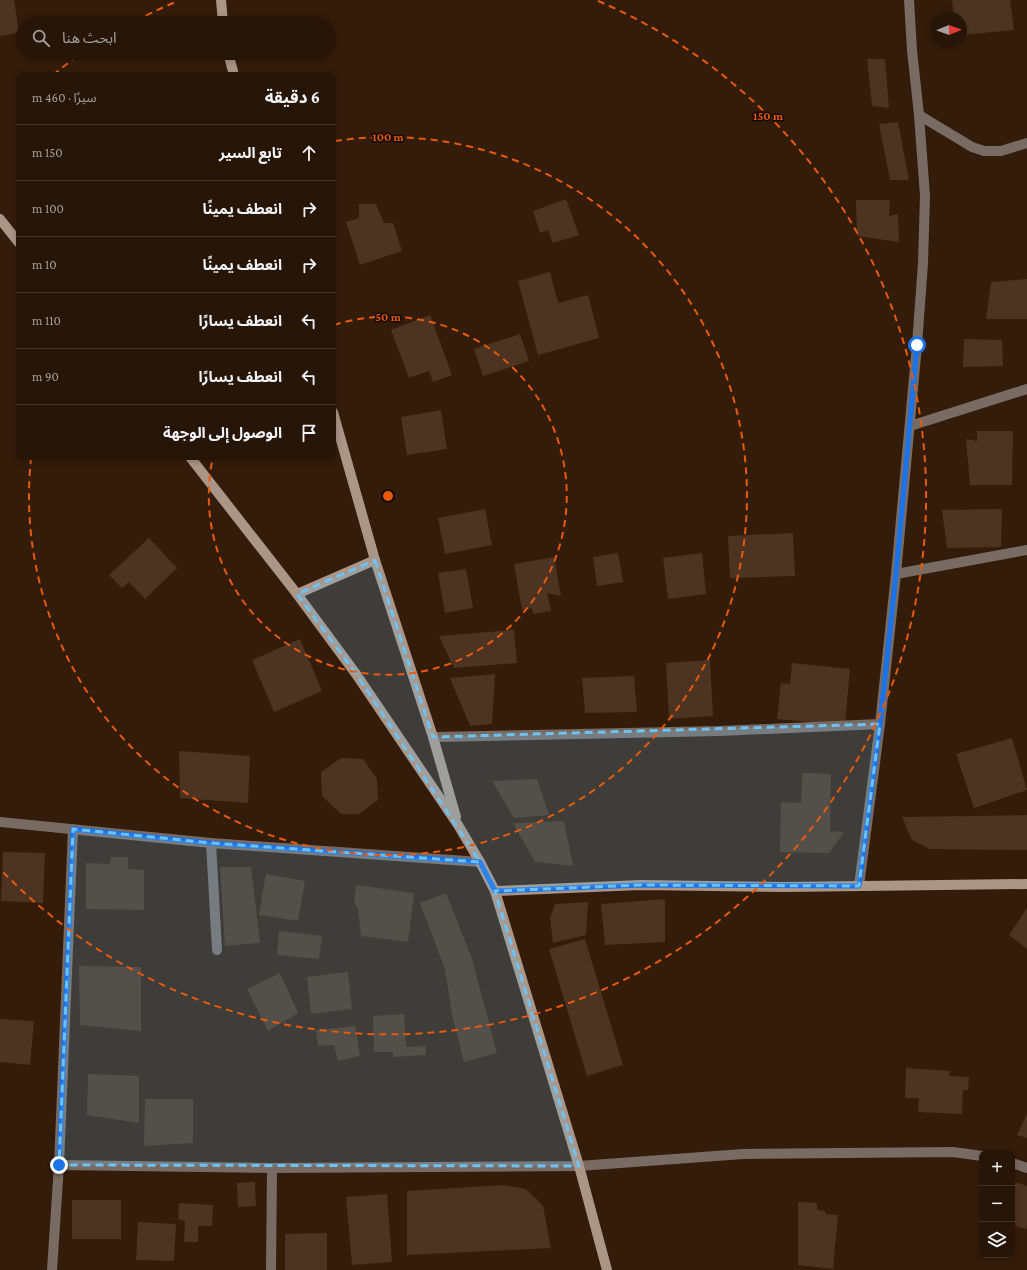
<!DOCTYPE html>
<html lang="ar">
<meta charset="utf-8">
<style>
:root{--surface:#271508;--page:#2f1e12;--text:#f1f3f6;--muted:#a49f9c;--line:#433429}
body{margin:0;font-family:"Crimson Pro","Noto Sans Arabic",serif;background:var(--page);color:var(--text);direction:rtl}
.controls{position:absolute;right:12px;bottom:12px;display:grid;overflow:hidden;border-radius:8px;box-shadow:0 2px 6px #0003}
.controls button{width:36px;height:36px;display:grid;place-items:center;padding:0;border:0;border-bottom:1px solid var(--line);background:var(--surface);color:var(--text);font:20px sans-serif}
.compass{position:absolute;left:931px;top:12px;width:36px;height:36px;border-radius:50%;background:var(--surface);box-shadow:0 2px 6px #0003;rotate:89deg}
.stop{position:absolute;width:12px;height:12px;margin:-9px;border:3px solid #1a73e8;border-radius:50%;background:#fff}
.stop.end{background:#1a73e8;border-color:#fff;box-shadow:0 1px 4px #0008}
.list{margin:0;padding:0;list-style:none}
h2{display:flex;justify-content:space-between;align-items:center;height:52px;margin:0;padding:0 16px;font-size:17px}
h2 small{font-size:13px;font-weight:400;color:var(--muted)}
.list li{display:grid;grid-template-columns:26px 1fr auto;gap:12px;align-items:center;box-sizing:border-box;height:56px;padding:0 16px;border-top:1px solid var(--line)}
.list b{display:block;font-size:15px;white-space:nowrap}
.list em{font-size:13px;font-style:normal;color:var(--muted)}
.icon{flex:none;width:22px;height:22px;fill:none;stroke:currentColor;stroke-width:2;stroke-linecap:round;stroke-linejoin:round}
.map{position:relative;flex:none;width:1027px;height:1270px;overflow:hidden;direction:ltr}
.search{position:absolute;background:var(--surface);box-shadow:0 2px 6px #0003;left:16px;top:16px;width:320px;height:44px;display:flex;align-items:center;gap:10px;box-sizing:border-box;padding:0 14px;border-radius:22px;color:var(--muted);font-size:15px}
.panel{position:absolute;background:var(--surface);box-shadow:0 2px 6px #0003;left:16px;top:72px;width:320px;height:388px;border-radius:8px;direction:rtl}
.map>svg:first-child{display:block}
.building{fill:#4d3321}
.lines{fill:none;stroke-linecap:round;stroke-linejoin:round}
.street{stroke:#786b63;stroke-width:10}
.secondary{stroke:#aa9587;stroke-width:10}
.route{stroke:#1a73e8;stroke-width:5}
.marked{fill:#6ec2f3;fill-opacity:0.2;stroke:#6ec2f3;stroke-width:3;stroke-dasharray:8 5;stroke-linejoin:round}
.ring{fill:none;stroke:#e8590c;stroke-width:2;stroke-dasharray:7 5}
.centre{fill:#e8590c;stroke:#140a04;stroke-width:2}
.ring-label{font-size:12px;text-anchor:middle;font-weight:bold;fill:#e8590c;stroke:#140a04;stroke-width:3;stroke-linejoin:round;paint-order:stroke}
</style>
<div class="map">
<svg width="1027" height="1270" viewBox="0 0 1027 1270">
<rect width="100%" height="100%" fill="#341c0a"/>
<!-- building -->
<g class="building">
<polygon points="0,0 14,0 19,33 0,36"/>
<polygon points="952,0 1010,0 1014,30 961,35 961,18 954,18"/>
<polygon points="867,59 885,59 889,108 872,106"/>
<polygon points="898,122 909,180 890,180 879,124"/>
<polygon points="566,199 579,235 553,243 548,230 540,233 533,211"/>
<polygon points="856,200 890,200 889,216 898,214 899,242 857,236"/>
<polygon points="359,204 376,204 384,223 393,223 402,251 360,265 346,222 359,218"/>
<polygon points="550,272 558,303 588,295 599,338 538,355 518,281"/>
<polygon points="1027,279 1027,319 986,319 991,282"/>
<polygon points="430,315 452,375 433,382 429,371 409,378 391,330"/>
<polygon points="520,334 529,361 483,376 474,349"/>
<polygon points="964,339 1002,340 1003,366 963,367"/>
<polygon points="441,410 447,449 407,455 401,417"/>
<polygon points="977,431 1013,431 1012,485 970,485 966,439 977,441"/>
<polygon points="485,509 492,545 445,554 438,518"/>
<polygon points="1002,509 1001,547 947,548 942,510"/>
<polygon points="793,533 795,576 730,578 728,536"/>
<polygon points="149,538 177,568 145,599 129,582 122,588 109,575"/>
<polygon points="618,553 623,582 597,586 593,557"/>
<polygon points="702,553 706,594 668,599 663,558"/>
<polygon points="554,557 561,596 547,593 551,611 533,614 532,608 522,610 514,564"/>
<polygon points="466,569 473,608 445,613 438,573"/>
<polygon points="514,630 517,663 454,668 439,636"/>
<polygon points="300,639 322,691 274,712 252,660"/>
<polygon points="710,660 713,716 669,719 666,663"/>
<polygon points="792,663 850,669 845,725 777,719 781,683 790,684"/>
<polygon points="495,674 492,724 470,726 450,678"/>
<polygon points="634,676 637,712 585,713 582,678"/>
<polygon points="1012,738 1027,790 974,808 956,754"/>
<polygon points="179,751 250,756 248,803 180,798"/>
<polygon points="341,758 363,759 377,779 378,800 359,814 341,814 322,796 321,772"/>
<polygon points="802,773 831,774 830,831 844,832 829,853 780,852 781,802 801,803"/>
<polygon points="537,779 549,815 514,818 492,781"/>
<polygon points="1027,815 1027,850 930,849 912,840 902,817"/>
<polygon points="564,821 573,866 535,862 513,823"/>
<polygon points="3,852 45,853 43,903 1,901"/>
<polygon points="111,857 128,857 128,869 144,870 144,910 86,909 86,863 110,864"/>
<polygon points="220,867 251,867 260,943 225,946"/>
<polygon points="266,874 305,881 298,921 259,915"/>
<polygon points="356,885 414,893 408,942 361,936 358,908 354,903"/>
<polygon points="446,893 472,959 497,1053 464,1062 452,1015 445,969 420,903"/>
<polygon points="665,899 665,942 605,945 601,904"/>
<polygon points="588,902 586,935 553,943 550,918 555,904"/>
<polygon points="1027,908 1027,949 1009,935"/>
<polygon points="279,931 322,936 319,959 277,955"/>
<polygon points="585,939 623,1065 587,1076 549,949"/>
<polygon points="79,966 141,967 141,1031 80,1025"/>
<polygon points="348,972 352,1009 311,1014 307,977"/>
<polygon points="280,973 298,1013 268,1031 247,989"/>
<polygon points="404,1014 406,1047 426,1046 426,1055 393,1057 393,1052 374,1052 373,1016"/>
<polygon points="0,1019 34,1021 30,1065 0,1062"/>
<polygon points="355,1026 360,1056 338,1061 334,1045 318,1046 316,1030"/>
<polygon points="906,1068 950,1071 949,1076 969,1077 968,1090 963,1090 962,1114 918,1112 919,1098 905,1098"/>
<polygon points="88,1074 139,1076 139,1123 87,1115"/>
<polygon points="145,1099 193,1099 193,1143 144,1146"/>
<polygon points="1027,1114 1027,1138 1017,1135"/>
<polygon points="1012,1181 1027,1186 1027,1225 1026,1229 1012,1225"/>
<polygon points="255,1182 256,1206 238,1207 237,1183"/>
<polygon points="504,1185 526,1189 543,1206 551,1248 407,1255 407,1191"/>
<polygon points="387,1194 392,1262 352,1265 346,1197"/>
<rect x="72" y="1200" width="49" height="39"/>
<polygon points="798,1202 817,1203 817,1210 825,1211 826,1214 838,1215 833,1269 798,1265"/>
<polygon points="179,1203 213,1205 212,1226 198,1226 198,1242 184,1242 185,1221 178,1219"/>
<polygon points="138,1222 176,1224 174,1261 136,1260"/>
<polygon points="327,1233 327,1270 285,1270 285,1234"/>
</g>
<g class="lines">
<!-- street -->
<g class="street">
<polyline points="919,115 972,147 984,151 1001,151 1027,143"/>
<polyline points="910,426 1027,389"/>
<polyline points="896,574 1027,550"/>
<polyline points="433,737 719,731 880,724"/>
<polyline points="0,822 211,843 480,862"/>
<polyline points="211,843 217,950"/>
<polyline points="859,886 880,724 896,574 917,345 923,263 925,196 919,115 912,50 909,0"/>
<polyline points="1012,1163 1027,1168"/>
<polyline points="59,1165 272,1168 579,1166 743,1154 953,1152 982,1156"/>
<polyline points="52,1270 59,1165 73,829"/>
<polyline points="271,1270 272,1168"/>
</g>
<!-- secondary -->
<g class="secondary">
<polyline points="221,0 223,23"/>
<polyline points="228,53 234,75"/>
<polyline points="0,219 19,243"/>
<polyline points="333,412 375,560 433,737 456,817"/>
<polyline points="190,457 297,594 356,674 458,825 480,862 495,891 579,1166 607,1270"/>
<polyline points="297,594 375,560"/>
<polyline points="495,891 641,885 785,887 1027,884"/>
</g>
</g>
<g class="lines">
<!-- route -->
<polyline class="route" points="59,1165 73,829 211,843 480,862 495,891 641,885 859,886 880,724 896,574 917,345"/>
</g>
<!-- marked area -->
<path class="marked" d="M375 560 433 737 880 724 859 886 641 885 495 891 579 1166 59 1165 73 829 211 843 480 862 356 674 297 594Z"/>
<!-- distance rings -->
<g class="ring">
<path d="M334 325A179 179 0 1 1 213 457"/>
<path d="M335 141A359 359 0 1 1 31 458"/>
<path d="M53 75A538 538 0 0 1 79 55M135 21A538 538 0 0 1 178 1M598 1A538 538 0 1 1 1 870"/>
</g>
<circle cx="388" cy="496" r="6" class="centre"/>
<g class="ring-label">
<text x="768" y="120">150 m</text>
<text x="388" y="141">100 m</text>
<text x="388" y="321">50 m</text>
</g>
</svg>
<div class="controls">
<button>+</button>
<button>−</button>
<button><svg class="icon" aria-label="layers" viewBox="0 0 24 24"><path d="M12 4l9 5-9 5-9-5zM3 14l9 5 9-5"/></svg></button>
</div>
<svg class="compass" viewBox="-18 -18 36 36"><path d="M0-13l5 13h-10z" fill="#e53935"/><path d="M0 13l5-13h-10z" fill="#a49f9c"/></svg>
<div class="stop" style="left:917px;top:345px"></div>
<div class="stop end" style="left:59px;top:1165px"></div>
<div class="search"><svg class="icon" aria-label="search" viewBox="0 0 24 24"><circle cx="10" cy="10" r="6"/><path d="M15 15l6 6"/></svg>ابحث هنا</div>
<section class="panel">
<h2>6 دقيقة<small>سيرًا · 460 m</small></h2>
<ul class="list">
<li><svg class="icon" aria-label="ahead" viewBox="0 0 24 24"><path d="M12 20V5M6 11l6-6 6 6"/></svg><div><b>تابع السير</b></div><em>150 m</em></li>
<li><svg class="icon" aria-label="right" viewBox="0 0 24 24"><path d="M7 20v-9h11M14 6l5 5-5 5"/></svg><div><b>انعطف يمينًا</b></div><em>100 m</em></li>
<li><svg class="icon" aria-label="right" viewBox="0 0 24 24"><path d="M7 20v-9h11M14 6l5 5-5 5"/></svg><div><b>انعطف يمينًا</b></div><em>10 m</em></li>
<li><svg class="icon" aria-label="left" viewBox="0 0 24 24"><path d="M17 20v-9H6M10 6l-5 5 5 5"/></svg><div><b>انعطف يسارًا</b></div><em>110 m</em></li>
<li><svg class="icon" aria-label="left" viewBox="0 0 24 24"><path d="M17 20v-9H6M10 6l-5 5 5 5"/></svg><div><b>انعطف يسارًا</b></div><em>90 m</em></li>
<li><svg class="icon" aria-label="arrive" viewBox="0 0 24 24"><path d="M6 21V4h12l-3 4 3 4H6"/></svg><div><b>الوصول إلى الوجهة</b></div></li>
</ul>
</section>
</div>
